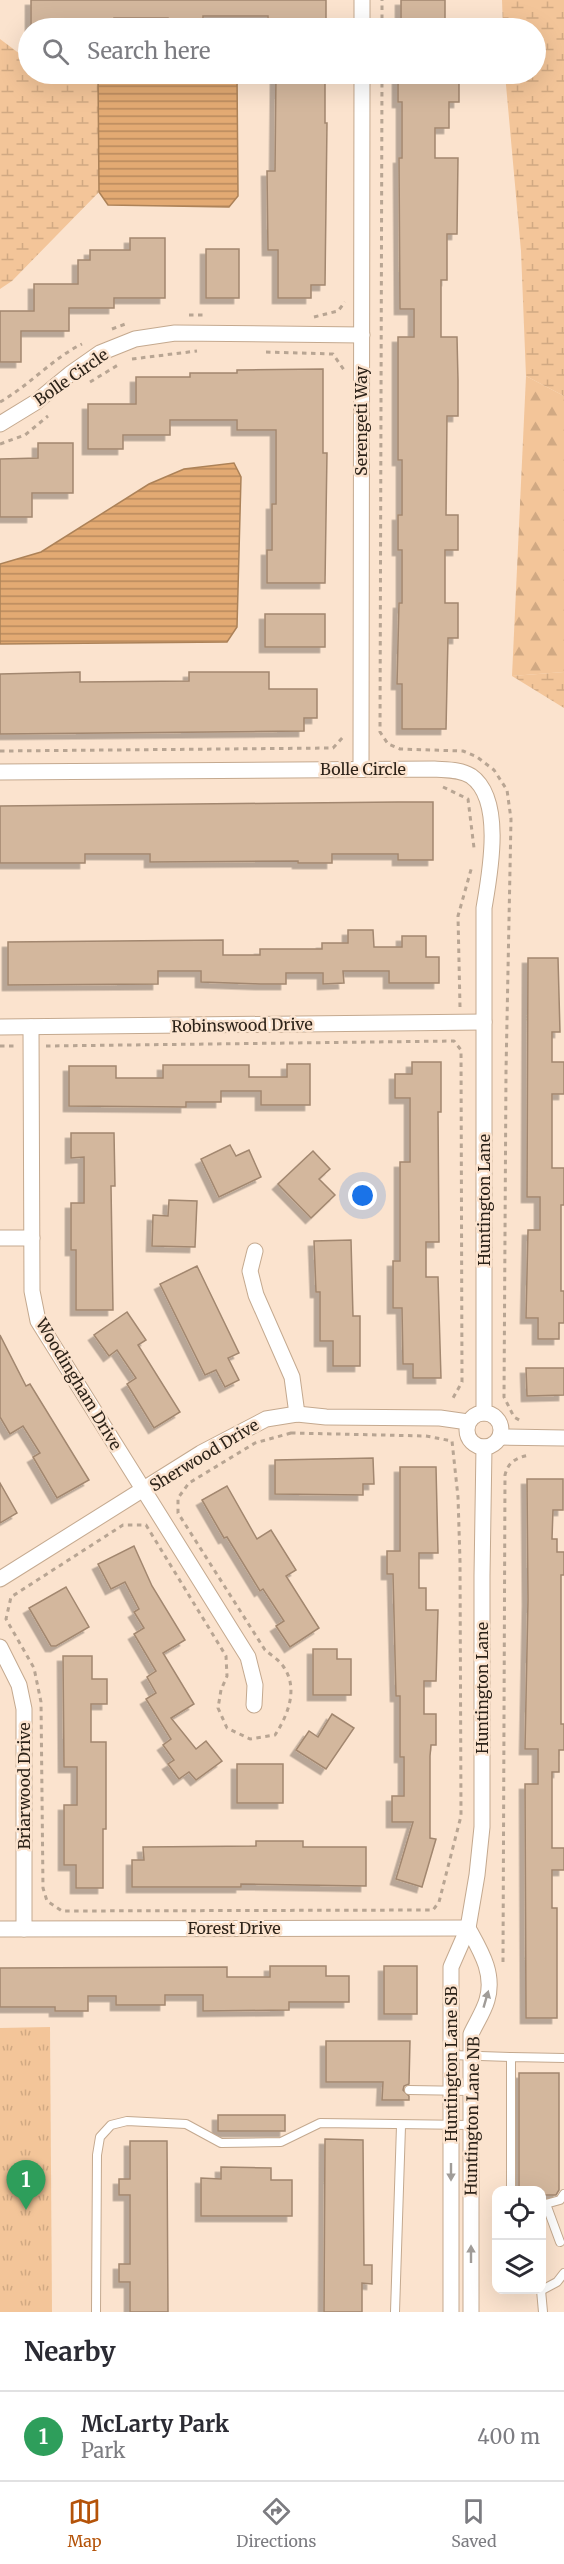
<!DOCTYPE html>
<style>
:root{--surface:#fff;--page:#f7f7f7;--text:#2b2b33;--muted:#7c7c81;--line:#e1e1e2;--accent:#b45309}
body{margin:0;font-family:Merriweather,serif;background:var(--page);color:var(--text)}
.controls{position:absolute;right:18px;bottom:18px;display:grid;overflow:hidden;border-radius:12px;box-shadow:0 6px 24px #0002}
.controls button{width:54px;height:54px;display:grid;place-items:center;padding:0;border:0;border-bottom:2px solid var(--line);background:var(--surface);color:var(--text);font:30px sans-serif}
.you{position:absolute;left:363px;top:1196px;width:21px;height:21px;margin:-15px;border:4px solid #fff;border-radius:50%;background:#1a73e8;box-shadow:0 0 0 9px #1a73e833}
.badge{display:grid;place-items:center;width:39px;height:39px;border-radius:50%;background:var(--accent);color:#fff;font-size:20px;font-weight:700}
.pin{position:absolute;translate:-50% -50px;filter:drop-shadow(0 2px 3px #0008)}
.pin::after{content:'';position:absolute;top:32px;width:21px;height:18px;background:inherit;clip-path:polygon(0 0,100% 0,50% 100%)}
.list{margin:0;padding:0;list-style:none}
h2{display:flex;justify-content:space-between;align-items:center;height:78px;margin:0;padding:0 24px;font-size:26px}
h2 small{font-size:20px;font-weight:400;color:var(--muted)}
.list li{display:grid;grid-template-columns:39px 1fr auto;gap:18px;align-items:center;box-sizing:border-box;height:90px;padding:0 24px;border-top:2px solid var(--line)}
.list b{display:block;font-size:22px;white-space:nowrap}
.list p{margin:0;font-size:20px;white-space:nowrap;color:var(--muted)}
.list em{font-size:20px;font-style:normal;color:var(--muted)}
.icon{flex:none;width:33px;height:33px;fill:none;stroke:currentColor;stroke-width:2;stroke-linecap:round;stroke-linejoin:round}
.map{position:relative;flex:none;width:564px;height:2312px;overflow:hidden}
.search{position:absolute;background:var(--surface);box-shadow:0 6px 24px #0002;left:18px;right:18px;top:18px;height:66px;display:flex;align-items:center;gap:15px;box-sizing:border-box;padding:0 21px;border-radius:33px;color:var(--muted);font-size:22px}
.sheet{height:168px;background:var(--surface)}
nav{display:flex;justify-content:space-around;align-items:center;box-sizing:border-box;height:84px;border-top:2px solid var(--line);background:var(--surface);font-size:16px;color:var(--muted)}
nav a{display:grid;justify-items:center;gap:3px}
nav .on{color:var(--accent)}
.map>svg:first-child{display:block}
.forest{fill:url(#forest-firs)}
.wetland{fill:url(#wetland-marsh)}
.park{fill:url(#park-tufts)}
.water{fill:url(#water-rules);stroke:#ac8258;stroke-width:1.5}
.building{fill:#d3b79d;stroke:#a2876f;stroke-width:1.5;filter:url(#shadow)}
.lines{fill:none;stroke-linecap:round;stroke-linejoin:round}
.service-casing{stroke:#c4a98f;stroke-width:10}
.minor-casing{stroke:#c4a98f;stroke-width:17}
.path{stroke:#b8a593;stroke-width:3;stroke-dasharray:4.5 4.5;stroke-linecap:butt}
.service{stroke:#fff;stroke-width:8}
.minor{stroke:#fff;stroke-width:15}
.oneway{fill:#a09c98}
.labels{text-anchor:middle;dominant-baseline:central;stroke-width:5;stroke-linejoin:round;paint-order:stroke}
.street-label{font-size:16px;fill:#2d2319;stroke:#fbe3ce}
</style>
<div class="map">
<svg width="564" height="2312" viewBox="0 0 564 2312">
<defs>
<pattern id="forest-firs" width="22" height="20" patternUnits="userSpaceOnUse" patternTransform="scale(1.5)"><rect width="22" height="20" fill="#f3c599"/><path d="M5 1l3.5 6h-7zM16 11l3.5 6h-7z" fill="#d1a983"/></pattern>
<pattern id="wetland-marsh" width="20" height="14" patternUnits="userSpaceOnUse" patternTransform="scale(1.5)"><rect width="20" height="14" fill="#f3c599"/><path d="M1 5h8M5 5V1M11 12h8M15 12V8" fill="none" stroke="#d1a983"/></pattern>
<pattern id="park-tufts" width="24" height="20" patternUnits="userSpaceOnUse" patternTransform="scale(1.5)"><rect width="24" height="20" fill="#f3c599"/><path d="M3 7l-1-3M5 7V3M7 7l1-3M15 17l-1-3M17 17v-4M19 17l1-3" fill="none" stroke="#d1a983"/></pattern>
<pattern id="water-rules" width="6" height="5" patternUnits="userSpaceOnUse" patternTransform="scale(1.5)"><rect width="6" height="5" fill="#e3aa73"/><path d="M0 2.5h6" fill="none" stroke="#b88a5e"/></pattern>
<filter id="shadow"><feDropShadow dx="-5.5" dy="5.5" stdDeviation="0" flood-color="#0004"/></filter>
</defs>
<rect width="100%" height="100%" fill="#fbe3ce"/>
<!-- forest -->
<polygon class="forest" points="526,376 564,396 564,672 512,676"/>
<!-- wetland -->
<g class="wetland">
<polygon points="502,0 564,0 564,396 526,376 521,251 505,74 536,74 536,28 503,28"/>
<polygon points="0,39 28,60 28,74 98,74 99,192 12,281 0,289"/>
<polygon points="564,672 564,708 512,676"/>
</g>
<!-- park -->
<polygon class="park" points="50,2027 52,2312 0,2312 0,2028"/>
<!-- water -->
<g class="water">
<polygon points="98,74 237,74 238,196 229,207 108,205 99,192"/>
<polygon points="234,463 241,477 237,627 227,642 0,644 0,564 41,552 149,484 184,469"/>
</g>
<!-- building -->
<g class="building">
<polygon points="31,0 326,0 326,28 268,28 268,16 203,16 203,26 168,26 168,18 114,18 114,21 68,21 68,28 31,28"/>
<rect x="401" y="0" width="44" height="28"/>
<polygon points="276,74 325,74 325,123 327,123 325,285 311,285 311,298 278,298 278,250 268,250 267,171 275,171"/>
<polygon points="398,74 459,74 459,102 449,102 449,128 435,128 435,158 458,158 457,234 447,234 447,280 441,280 441,337 457,337 458,380 458,416 447,416 446,515 458,515 458,550 445,550 445,603 458,603 458,638 448,638 446,729 402,729 402,684 397,684 399,603 402,603 402,550 398,550 398,515 402,515 402,460 398,460 398,337 414,337 414,309 400,309 399,158 402,158 402,102 398,102"/>
<polygon points="130,238 165,238 165,298 114,298 114,308 69,308 69,331 21,331 21,362 0,362 0,311 34,311 34,284 78,284 78,260 90,260 90,250 130,250"/>
<rect x="206" y="249" width="33" height="49"/>
<polygon points="323,369 323,453 327,453 325,583 267,583 267,550 272,550 272,504 276,504 276,430 237,430 237,420 170,420 170,435 123,435 123,449 88,449 88,404 136,404 136,377 190,377 190,373 237,373 237,370"/>
<polygon points="38,443 73,443 73,493 32,493 32,517 0,517 0,459 38,458"/>
<rect x="265" y="614" width="60" height="33"/>
<polygon points="80,672 80,682 189,681 189,672 269,672 269,689 317,689 317,718 304,718 304,731 0,734 0,674"/>
<polygon points="398,802 433,802 433,860 398,860 398,854 332,854 332,863 298,863 298,861 150,862 150,854 85,854 85,863 0,863 0,806"/>
<polygon points="348,930 373,930 374,947 402,947 402,936 426,936 426,957 439,957 439,983 389,983 389,971 343,971 344,983 323,984 323,973 286,973 286,984 260,984 201,982 201,971 158,971 158,984 8,985 8,942 223,940 223,955 260,955 260,949 322,949 322,943 348,943"/>
<polygon points="528,958 558,958 560,1032 552,1032 552,1062 564,1062 564,1094 552,1094 552,1168 564,1168 564,1205 561,1205 561,1291 564,1291 564,1323 559,1323 559,1339 538,1339 538,1318 526,1318 528,1230 540,1230 540,1197 527,1197"/>
<polygon points="412,1062 441,1062 441,1112 438,1112 439,1242 426,1242 426,1277 438,1277 441,1378 413,1378 413,1364 403,1364 402,1308 393,1308 393,1261 400,1261 400,1162 410,1162 410,1098 395,1098 395,1074 412,1074"/>
<polygon points="287,1064 310,1064 310,1105 261,1105 261,1091 221,1091 221,1102 186,1102 186,1107 69,1106 69,1066 116,1066 116,1078 163,1078 163,1065 249,1065 249,1077 287,1077"/>
<polygon points="71,1133 114,1133 115,1186 111,1186 113,1310 76,1310 76,1250 71,1250 71,1203 84,1203 84,1157 71,1158"/>
<polygon points="230,1145 236,1156 249,1150 261,1177 219,1197 201,1159"/>
<polygon points="313,1151 330,1169 319,1179 335,1195 311,1218 278,1184"/>
<polygon points="169,1200 197,1201 195,1247 152,1246 153,1215 168,1216"/>
<polygon points="351,1240 353,1316 360,1316 360,1366 333,1366 333,1341 320,1341 320,1292 316,1292 314,1241"/>
<polygon points="197,1266 239,1353 228,1358 239,1380 225,1387 216,1370 205,1375 160,1284"/>
<polygon points="127,1312 146,1340 138,1345 180,1412 154,1428 127,1384 136,1378 117,1350 109,1356 94,1335"/>
<polygon points="0,1335 26,1386 30,1384 89,1480 57,1498 33,1457 40,1453 23,1426 10,1434 0,1417"/>
<polygon points="526,1368 564,1368 564,1395 527,1396"/>
<polygon points="373,1458 374,1484 363,1484 363,1495 275,1494 275,1460"/>
<polygon points="400,1467 436,1467 438,1553 419,1553 419,1588 426,1588 426,1610 438,1610 436,1681 424,1681 424,1714 436,1714 436,1745 431,1745 430,1756 430,1838 436,1839 422,1887 396,1879 413,1822 392,1822 392,1796 404,1796 404,1757 400,1757 400,1696 396,1696 393,1574 387,1574 387,1551 400,1551"/>
<polygon points="527,1479 563,1479 563,1510 553,1510 552,1539 557,1539 557,1552 564,1552 564,1575 561,1575 561,1724 564,1724 564,1750 559,1750 559,1772 552,1772 552,1848 564,1848 564,1870 552,1870 552,1908 557,1908 557,2018 526,2018 525,1784 538,1784 538,1749 525,1749 528,1600"/>
<polygon points="0,1483 17,1513 0,1523"/>
<polygon points="227,1486 257,1539 271,1530 296,1570 286,1576 319,1628 290,1647 276,1626 284,1621 263,1589 260,1591 227,1537 224,1538 202,1500"/>
<polygon points="134,1546 152,1586 185,1640 163,1653 194,1704 171,1718 196,1749 206,1741 222,1761 196,1780 189,1772 179,1779 168,1764 174,1760 163,1745 171,1739 146,1699 156,1693 147,1677 156,1671 134,1634 144,1628 134,1612 139,1609 125,1582 111,1589 98,1564"/>
<polygon points="66,1587 89,1627 56,1646 51,1646 29,1608"/>
<polygon points="313,1649 337,1649 337,1659 351,1659 351,1695 313,1695"/>
<polygon points="63,1656 92,1656 92,1679 107,1679 107,1704 91,1704 91,1742 106,1742 106,1829 103,1829 103,1888 76,1888 76,1865 64,1865 64,1805 77,1805 77,1767 64,1767"/>
<polygon points="332,1714 354,1728 326,1769 296,1750 309,1731 318,1737"/>
<rect x="237" y="1764" width="46" height="39"/>
<polygon points="256,1841 303,1841 303,1847 366,1847 366,1886 241,1884 241,1887 132,1887 132,1860 144,1860 143,1847 256,1846"/>
<polygon points="270,1966 326,1966 326,1976 349,1976 349,2002 289,2002 289,2010 203,2011 203,1995 165,1995 165,2005 116,2005 116,1996 88,1996 88,2011 55,2011 55,2007 0,2007 0,1968 227,1967 227,1977 270,1977"/>
<rect x="384" y="1966" width="33" height="48"/>
<polygon points="326,2041 410,2041 409,2084 404,2086 403,2090 409,2096 409,2100 382,2100 383,2082 326,2082"/>
<polygon points="519,2073 559,2073 559,2190 556,2195 542,2195 542,2190 519,2190"/>
<rect x="218" y="2115" width="67" height="16"/>
<polygon points="325,2139 363,2140 364,2265 372,2265 372,2284 362,2283 362,2312 324,2312"/>
<polygon points="130,2141 167,2141 168,2312 130,2312 130,2282 119,2282 119,2264 130,2264 130,2195 119,2195 119,2179 130,2179"/>
<polygon points="221,2167 271,2168 271,2180 292,2180 292,2216 201,2216 201,2178 221,2179"/>
</g>
<g class="lines">
<!-- service casing -->
<g class="service-casing">
<g id="service">
<polyline points="451,2055 511,2057"/>
<polyline points="409,2090 470,2091"/>
<polyline points="511,2190 511,2057 564,2058"/>
<polyline points="546,2204 560,2242"/>
<polyline points="542,2205 560,2200 564,2194"/>
<polyline points="541,2290 543,2312"/>
<polyline points="542,2290 557,2282 564,2273"/>
<polyline points="96,2312 97,2155 100,2137 111,2125 127,2121 186,2124 221,2143 281,2142 320,2123 470,2125"/>
<polyline points="395,2312 401,2126"/>
</g>
</g>
<!-- minor casing -->
<g class="minor-casing">
<g id="minor">
<polyline points="362,28 362,0"/>
<polyline points="0,424 36,402 70,374 100,353 135,339 175,333 362,335"/>
<polyline points="361,769 362,74"/>
<path d="M0 772 434 769C446 770 460 769 471 776 504 799 490 873 484 908V1413"/>
<polyline points="0,1027 484,1022"/>
<polyline points="31,1027 32,1291 38,1321 248,1657 255,1685 254,1705"/>
<polyline points="0,1238 32,1238"/>
<polyline points="255,1251 250,1271 256,1295 292,1377 297,1414"/>
<circle cx="484" cy="1430" r="17"/>
<polyline points="500,1437 564,1438"/>
<polyline points="0,1579 201,1453 266,1419 297,1414 326,1417 440,1418 468,1422"/>
<polyline points="0,1647 19,1685 24,1709 24,1929"/>
<path d="M468 1928C480 1950 495 1973 487 2000 484 2011 476 2023 471 2034V2312"/>
<polyline points="0,1929 468,1928"/>
<polyline points="451,2312 451,1967 468,1928 477,1875 482,1827 482,1576 484,1447"/>
</g>
</g>
<!-- path -->
<g class="path">
<polyline points="382,28 382,0"/>
<polyline points="382,74 380,732 388,744 400,749 463,751 477,757 494,770 507,790 511,819 506,1071 504,1397 514,1417 521,1421"/>
<polyline points="189,315 206,315"/>
<polyline points="314,317 338,311 345,302"/>
<polyline points="112,329 128,323"/>
<polyline points="266,352 333,354 344,370"/>
<polyline points="132,359 197,351"/>
<polyline points="90,382 118,365"/>
<path d="M0 402C30 385 53 358 82 344"/>
<polyline points="0,444 25,435 48,416"/>
<polyline points="0,751 333,748 344,736"/>
<polyline points="443,787 468,799 474,848"/>
<polyline points="460,1007 458,916 472,866"/>
<polyline points="0,1046 15,1046"/>
<polyline points="46,1046 454,1041 461,1050 462,1382 453,1398"/>
<path d="M291 1433 426 1436 452 1441 458 1497 460 1561 461 1816 439 1902 433 1910 62 1911 47 1901 43 1888 41 1702 34 1668 6 1619 11 1597 123 1525H146L226 1656 227 1676 221 1690 218 1708 227 1728 250 1739 275 1735C288 1715 299 1688 283 1666 279 1660 271 1655 265 1650L178 1513V1498L189 1483 255 1443Z"/>
<path d="M503 1962 505 1475C508 1462 517 1457 530 1455"/>
</g>
<!-- service -->
<use href="#service" class="service"/>
<!-- minor -->
<use href="#minor" class="minor"/>
</g>
<!-- one-way arrows -->
<defs><path id="oneway-solid" d="M-6-.8H1V-3.2L6.5 0L1 3.2V.8H-6Z" transform="scale(1.5)"/></defs>
<g class="oneway">
<use href="#oneway-solid" transform="translate(486 1999) rotate(-74)"/>
<use href="#oneway-solid" transform="translate(451 2172) rotate(90)"/>
<use href="#oneway-solid" transform="translate(471 2254) rotate(-90)"/>
</g>
<g class="labels">
<!-- street labels -->
<g class="street-label">
<text transform="translate(71 377) rotate(-35)">Bolle Circle</text>
<text transform="translate(361 421) rotate(-90)">Serengeti Way</text>
<text x="363" y="769">Bolle Circle</text>
<text transform="translate(242 1025) rotate(-1)">Robinswood Drive</text>
<text transform="translate(484 1200) rotate(-90)">Huntington Lane</text>
<text transform="translate(79 1384) rotate(59)">Woodingham Drive</text>
<text transform="translate(204 1455) rotate(-31)">Sherwood Drive</text>
<text transform="translate(482 1688) rotate(-90)">Huntington Lane</text>
<text transform="translate(24 1786) rotate(-90)">Briarwood Drive</text>
<text x="234" y="1928">Forest Drive</text>
<text transform="translate(451 2064) rotate(-90)">Huntington Lane SB</text>
<text transform="translate(472 2116) rotate(-89)">Huntington Lane NB</text>
</g>
</g>
</svg>
<div class="controls">
<button><svg class="icon" aria-label="locate" viewBox="0 0 24 24"><circle cx="12" cy="12" r="6"/><path d="M12 2v4M12 18v4M2 12h4M18 12h4"/></svg></button>
<button><svg class="icon" aria-label="layers" viewBox="0 0 24 24"><path d="M12 4l9 5-9 5-9-5zM3 14l9 5 9-5"/></svg></button>
</div>
<div class="you"></div>
<div class="pin badge" style="left:26px;top:2210px;background:#2e9e5b">1</div>
<div class="search"><svg class="icon" aria-label="search" viewBox="0 0 24 24"><circle cx="10" cy="10" r="6"/><path d="M15 15l6 6"/></svg>Search here</div>
</div>
<section class="sheet">
<h2>Nearby<small></small></h2>
<ul class="list">
<li><span class="badge" style="background:#2e9e5b">1</span><div><b>McLarty Park</b><p>Park</p></div><em>400 m</em></li>
</ul>
</section>
<nav>
<a class="on"><svg class="icon" aria-label="map" viewBox="0 0 24 24"><path d="M3 6l6-2 6 2 6-2v14l-6 2-6-2-6 2zM9 4v14M15 6v14"/></svg>Map</a>
<a><svg class="icon" aria-label="directions" viewBox="0 0 24 24"><path d="M12 3l9 9-9 9-9-9zM9 14v-3h6M13 9l2 2-2 2"/></svg>Directions</a>
<a><svg class="icon" aria-label="saved" viewBox="0 0 24 24"><path d="M7 4h10v16l-5-4-5 4z"/></svg>Saved</a>
</nav>
